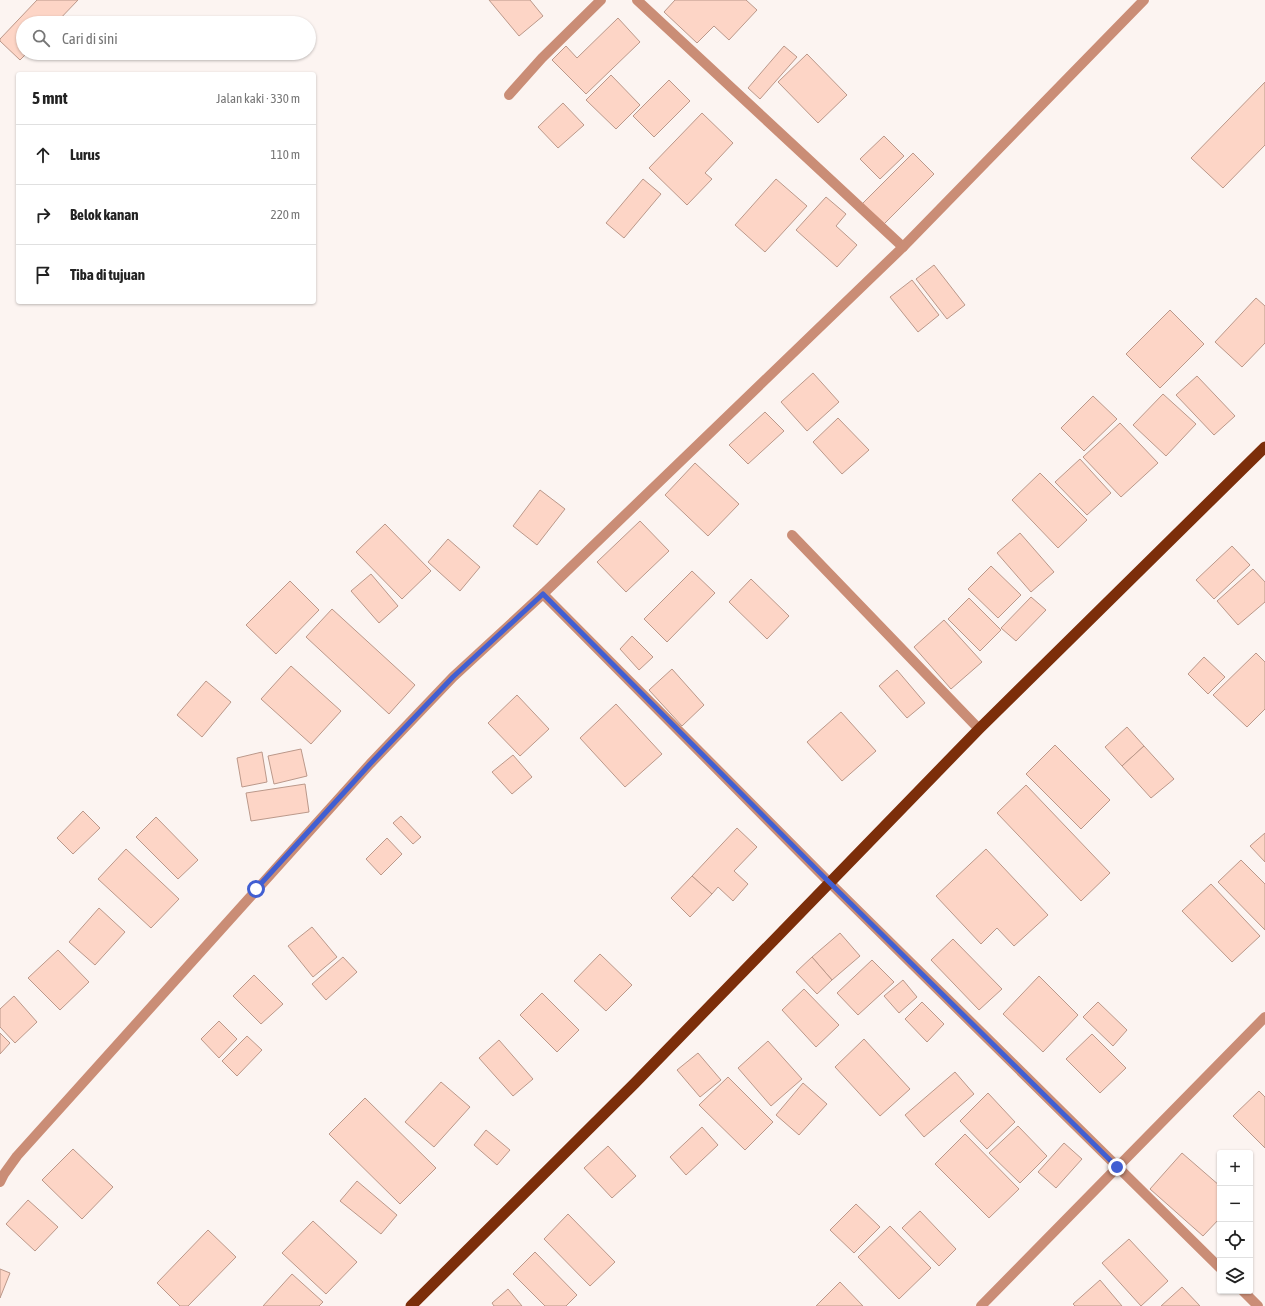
<!DOCTYPE html>
<html lang="id">
<meta charset="utf-8">
<style>
:root{--surface:#fff;--page:#f6f6f6;--text:#222;--muted:#767676;--line:#e0e0e0}
body{margin:0;font-family:"Asap Condensed",sans-serif;background:var(--page);color:var(--text)}
.controls{position:absolute;right:12px;bottom:12px;display:grid;overflow:hidden;border-radius:4px;box-shadow:0 1px 3px #0004}
.controls button{width:36px;height:36px;display:grid;place-items:center;padding:0;border:0;border-bottom:1px solid var(--line);background:var(--surface);color:var(--text);font:20px sans-serif}
.stop{position:absolute;width:12px;height:12px;margin:-9px;border:3px solid #415fd2;border-radius:50%;background:#fff}
.stop.end{background:#415fd2;border-color:#fff;box-shadow:0 1px 4px #0008}
.list{margin:0;padding:0;list-style:none}
h2{display:flex;justify-content:space-between;align-items:center;height:52px;margin:0;padding:0 16px;font-size:17px}
h2 small{font-size:13px;font-weight:400;color:var(--muted)}
.list li{display:grid;grid-template-columns:26px 1fr auto;gap:12px;align-items:center;box-sizing:border-box;height:60px;padding:0 16px;border-top:1px solid var(--line)}
.list b{display:block;font-size:15px;white-space:nowrap}
.list em{font-size:13px;font-style:normal;color:var(--muted)}
.icon{flex:none;width:22px;height:22px;fill:none;stroke:currentColor;stroke-width:2;stroke-linecap:round;stroke-linejoin:round}
.map{position:relative;flex:none;width:1265px;height:1306px;overflow:hidden}
.search{position:absolute;background:var(--surface);box-shadow:0 1px 3px #0004;left:16px;top:16px;width:300px;height:44px;display:flex;align-items:center;gap:10px;box-sizing:border-box;padding:0 14px;border-radius:22px;color:var(--muted);font-size:15px}
.panel{position:absolute;background:var(--surface);box-shadow:0 1px 3px #0004;left:16px;top:72px;width:300px;height:232px;border-radius:4px}
.map>svg:first-child{display:block}
.building{fill:#fdd5c6;stroke:#bb988a}
.lines{fill:none;stroke-linecap:round;stroke-linejoin:round}
.minor{stroke:#ca8d76;stroke-width:10}
.trunk{stroke:#7c2e0a;stroke-width:11}
.route{stroke:#415fd2;stroke-width:5}
</style>
<div class="map">
<svg width="1265" height="1306" viewBox="0 0 1265 1306">
<rect width="100%" height="100%" fill="#fcf4f1"/>
<!-- building -->
<g class="building">
<polygon points="37,0 78,0 56,23 23,23 23,53 27,53 20,60 0,41 0,39"/>
<polygon points="489,0 530,0 543,16 519,36"/>
<polygon points="675,0 746,0 757,10 729,40 714,26 697,43 664,12"/>
<polygon points="618,18 640,42 586,94 552,60 566,46 577,58"/>
<polygon points="784,46 797,57 760,99 748,88"/>
<polygon points="807,54 847,95 818,123 778,82"/>
<polygon points="611,75 640,105 616,129 586,100"/>
<polygon points="669,80 690,101 654,137 633,116"/>
<polygon points="1265,82 1265,145 1223,188 1191,158"/>
<polygon points="563,103 584,125 558,148 538,127"/>
<polygon points="702,113 733,143 705,173 712,179 687,205 649,168"/>
<polygon points="884,136 904,156 880,179 860,159"/>
<polygon points="913,153 934,174 883,225 862,204"/>
<polygon points="643,179 661,194 624,238 606,223"/>
<polygon points="776,179 807,206 765,252 735,225"/>
<polygon points="826,197 846,214 836,226 857,245 837,267 796,230"/>
<polygon points="934,265 965,305 947,319 916,279"/>
<polygon points="912,280 939,315 918,332 890,297"/>
<polygon points="1256,298 1265,306 1265,343 1242,367 1215,342"/>
<polygon points="1170,310 1204,344 1160,388 1126,354"/>
<polygon points="813,373 839,402 807,431 781,402"/>
<polygon points="1197,376 1235,416 1214,435 1176,395"/>
<polygon points="1163,394 1196,424 1166,456 1133,425"/>
<polygon points="1093,396 1117,419 1084,451 1061,428"/>
<polygon points="765,412 784,431 748,464 729,445"/>
<polygon points="838,418 869,450 842,474 813,442"/>
<polygon points="1120,423 1158,463 1121,497 1083,457"/>
<polygon points="1080,459 1111,493 1087,515 1055,482"/>
<polygon points="695,463 739,504 708,536 665,495"/>
<polygon points="1040,473 1087,520 1058,548 1012,500"/>
<polygon points="540,490 565,509 537,545 513,526"/>
<polygon points="640,521 669,551 626,592 597,562"/>
<polygon points="385,524 431,571 402,599 356,552"/>
<polygon points="1020,533 1054,572 1031,592 997,553"/>
<polygon points="448,539 480,567 460,591 428,562"/>
<polygon points="1232,546 1250,565 1214,599 1196,580"/>
<polygon points="991,566 1021,595 998,618 968,589"/>
<polygon points="1253,569 1265,582 1265,602 1238,625 1217,601"/>
<polygon points="692,571 715,593 667,642 644,619"/>
<polygon points="371,574 398,606 379,623 351,591"/>
<polygon points="751,579 789,616 767,639 729,602"/>
<polygon points="290,581 319,610 276,654 246,625"/>
<polygon points="1031,597 1046,610 1016,641 1001,628"/>
<polygon points="969,598 1001,630 980,651 948,619"/>
<polygon points="332,609 415,685 389,714 306,637"/>
<polygon points="944,620 982,662 951,689 914,647"/>
<polygon points="632,636 653,657 639,670 620,649"/>
<polygon points="1256,653 1265,662 1265,709 1247,727 1213,695"/>
<polygon points="1204,657 1225,677 1208,694 1188,674"/>
<polygon points="291,666 341,711 311,744 261,699"/>
<polygon points="672,669 704,705 682,726 649,690"/>
<polygon points="897,670 925,703 907,718 879,686"/>
<polygon points="206,681 231,702 202,737 177,715"/>
<polygon points="517,695 549,729 520,756 488,723"/>
<polygon points="616,704 662,754 625,787 580,738"/>
<polygon points="841,712 876,751 842,781 807,742"/>
<polygon points="1127,727 1144,746 1122,766 1105,747"/>
<polygon points="1055,745 1110,800 1081,829 1026,774"/>
<polygon points="1144,746 1174,779 1151,798 1122,766"/>
<polygon points="301,749 307,776 274,784 268,756"/>
<polygon points="262,752 267,782 242,787 237,758"/>
<polygon points="513,755 532,777 512,794 492,772"/>
<polygon points="305,784 309,812 251,821 246,793"/>
<polygon points="1026,785 1110,873 1081,901 997,813"/>
<polygon points="83,811 100,828 73,854 57,838"/>
<polygon points="401,816 421,837 413,844 393,823"/>
<polygon points="156,817 198,860 178,879 136,837"/>
<polygon points="737,828 757,847 734,871 748,884 733,901 718,887 712,894 692,876"/>
<polygon points="1265,833 1265,862 1250,846"/>
<polygon points="387,838 402,854 381,875 366,859"/>
<polygon points="126,849 179,899 151,928 98,879"/>
<polygon points="986,849 1048,915 1014,946 997,928 981,944 936,896"/>
<polygon points="1241,860 1265,884 1265,930 1218,882"/>
<polygon points="692,876 712,894 690,917 671,898"/>
<polygon points="1211,884 1260,936 1232,962 1182,911"/>
<polygon points="99,908 125,932 95,965 69,942"/>
<polygon points="312,927 337,957 313,977 288,946"/>
<polygon points="840,933 860,956 832,980 812,957"/>
<polygon points="953,939 1002,989 979,1010 931,960"/>
<polygon points="58,950 89,982 60,1010 28,978"/>
<polygon points="600,954 632,985 606,1011 574,981"/>
<polygon points="343,957 357,972 326,1000 312,984"/>
<polygon points="812,957 832,980 817,994 796,972"/>
<polygon points="872,960 894,982 858,1015 837,993"/>
<polygon points="254,975 283,1004 261,1024 233,996"/>
<polygon points="1039,976 1078,1015 1043,1052 1003,1014"/>
<polygon points="903,980 917,997 899,1013 884,996"/>
<polygon points="804,989 839,1025 816,1047 782,1010"/>
<polygon points="542,993 579,1030 557,1052 520,1015"/>
<polygon points="14,996 37,1022 15,1043 0,1027 0,1009"/>
<polygon points="922,1002 944,1024 927,1042 905,1019"/>
<polygon points="1098,1002 1127,1030 1113,1046 1083,1017"/>
<polygon points="219,1021 237,1039 219,1058 201,1039"/>
<polygon points="0,1033 10,1043 0,1054"/>
<polygon points="1092,1034 1126,1068 1100,1093 1066,1059"/>
<polygon points="247,1036 262,1050 237,1076 222,1061"/>
<polygon points="864,1039 910,1089 880,1116 835,1067"/>
<polygon points="499,1040 533,1079 513,1096 479,1058"/>
<polygon points="768,1041 802,1079 771,1106 738,1068"/>
<polygon points="698,1053 721,1080 700,1097 677,1070"/>
<polygon points="955,1072 974,1094 924,1137 905,1115"/>
<polygon points="728,1077 773,1122 745,1150 699,1105"/>
<polygon points="441,1082 470,1107 434,1147 405,1122"/>
<polygon points="803,1083 827,1104 799,1135 776,1115"/>
<polygon points="1259,1091 1265,1097 1265,1148 1233,1116"/>
<polygon points="988,1093 1015,1122 987,1149 960,1121"/>
<polygon points="365,1098 436,1168 400,1204 329,1134"/>
<polygon points="1018,1126 1047,1156 1020,1183 989,1153"/>
<polygon points="702,1127 718,1145 686,1175 670,1157"/>
<polygon points="486,1130 510,1150 497,1165 474,1145"/>
<polygon points="965,1134 1019,1189 989,1218 935,1164"/>
<polygon points="1064,1143 1082,1159 1056,1188 1038,1172"/>
<polygon points="608,1146 636,1176 612,1198 584,1168"/>
<polygon points="73,1149 113,1187 82,1219 42,1180"/>
<polygon points="1182,1153 1220,1186 1220,1218 1203,1236 1150,1189"/>
<polygon points="357,1181 397,1215 381,1234 340,1201"/>
<polygon points="28,1200 58,1227 35,1251 6,1224"/>
<polygon points="856,1204 880,1227 854,1253 830,1230"/>
<polygon points="920,1211 956,1249 939,1266 902,1228"/>
<polygon points="568,1214 615,1262 590,1286 544,1239"/>
<polygon points="313,1221 357,1262 326,1294 282,1253"/>
<polygon points="890,1226 931,1268 899,1299 858,1257"/>
<polygon points="208,1230 236,1257 188,1306 180,1306 157,1283"/>
<polygon points="1129,1239 1168,1281 1141,1306 1102,1263"/>
<polygon points="535,1252 577,1295 566,1306 545,1306 513,1274"/>
<polygon points="0,1269 10,1273 0,1298"/>
<polygon points="292,1274 323,1302 319,1306 263,1306"/>
<polygon points="1100,1280 1122,1306 1075,1306 1073,1304"/>
<polygon points="840,1282 863,1306 816,1306"/>
<polygon points="1182,1287 1200,1306 1161,1306"/>
<polygon points="508,1289 522,1306 494,1306 492,1303"/>
</g>
<g class="lines">
<!-- minor -->
<g class="minor">
<polyline points="637,0 903,247"/>
<polyline points="509,95 542,58 601,0"/>
<polyline points="792,535 979,729"/>
<polyline points="543,594 829,882 1220,1268"/>
<polyline points="0,1182 4,1174 17,1156 370,764 453,677 543,594 903,247 1144,0"/>
<polyline points="1243,1291 1258,1306"/>
<polyline points="981,1306 1265,1017"/>
</g>
<!-- trunk -->
<polyline class="trunk" points="411,1306 635,1083 979,729 1265,447"/>
</g>
<g class="lines">
<!-- route -->
<polyline class="route" points="256,889 370,764 453,677 543,594 829,882 1117,1167"/>
</g>
</svg>
<div class="controls">
<button>+</button>
<button>−</button>
<button><svg class="icon" aria-label="locate" viewBox="0 0 24 24"><circle cx="12" cy="12" r="6"/><path d="M12 2v4M12 18v4M2 12h4M18 12h4"/></svg></button>
<button><svg class="icon" aria-label="layers" viewBox="0 0 24 24"><path d="M12 4l9 5-9 5-9-5zM3 14l9 5 9-5"/></svg></button>
</div>
<div class="stop" style="left:256px;top:889px"></div>
<div class="stop end" style="left:1117px;top:1167px"></div>
<div class="search"><svg class="icon" aria-label="search" viewBox="0 0 24 24"><circle cx="10" cy="10" r="6"/><path d="M15 15l6 6"/></svg>Cari di sini</div>
<section class="panel">
<h2>5 mnt<small>Jalan kaki · 330 m</small></h2>
<ul class="list">
<li><svg class="icon" aria-label="ahead" viewBox="0 0 24 24"><path d="M12 20V5M6 11l6-6 6 6"/></svg><div><b>Lurus</b></div><em>110 m</em></li>
<li><svg class="icon" aria-label="right" viewBox="0 0 24 24"><path d="M7 20v-9h11M14 6l5 5-5 5"/></svg><div><b>Belok kanan</b></div><em>220 m</em></li>
<li><svg class="icon" aria-label="arrive" viewBox="0 0 24 24"><path d="M6 21V4h12l-3 4 3 4H6"/></svg><div><b>Tiba di tujuan</b></div></li>
</ul>
</section>
</div>
